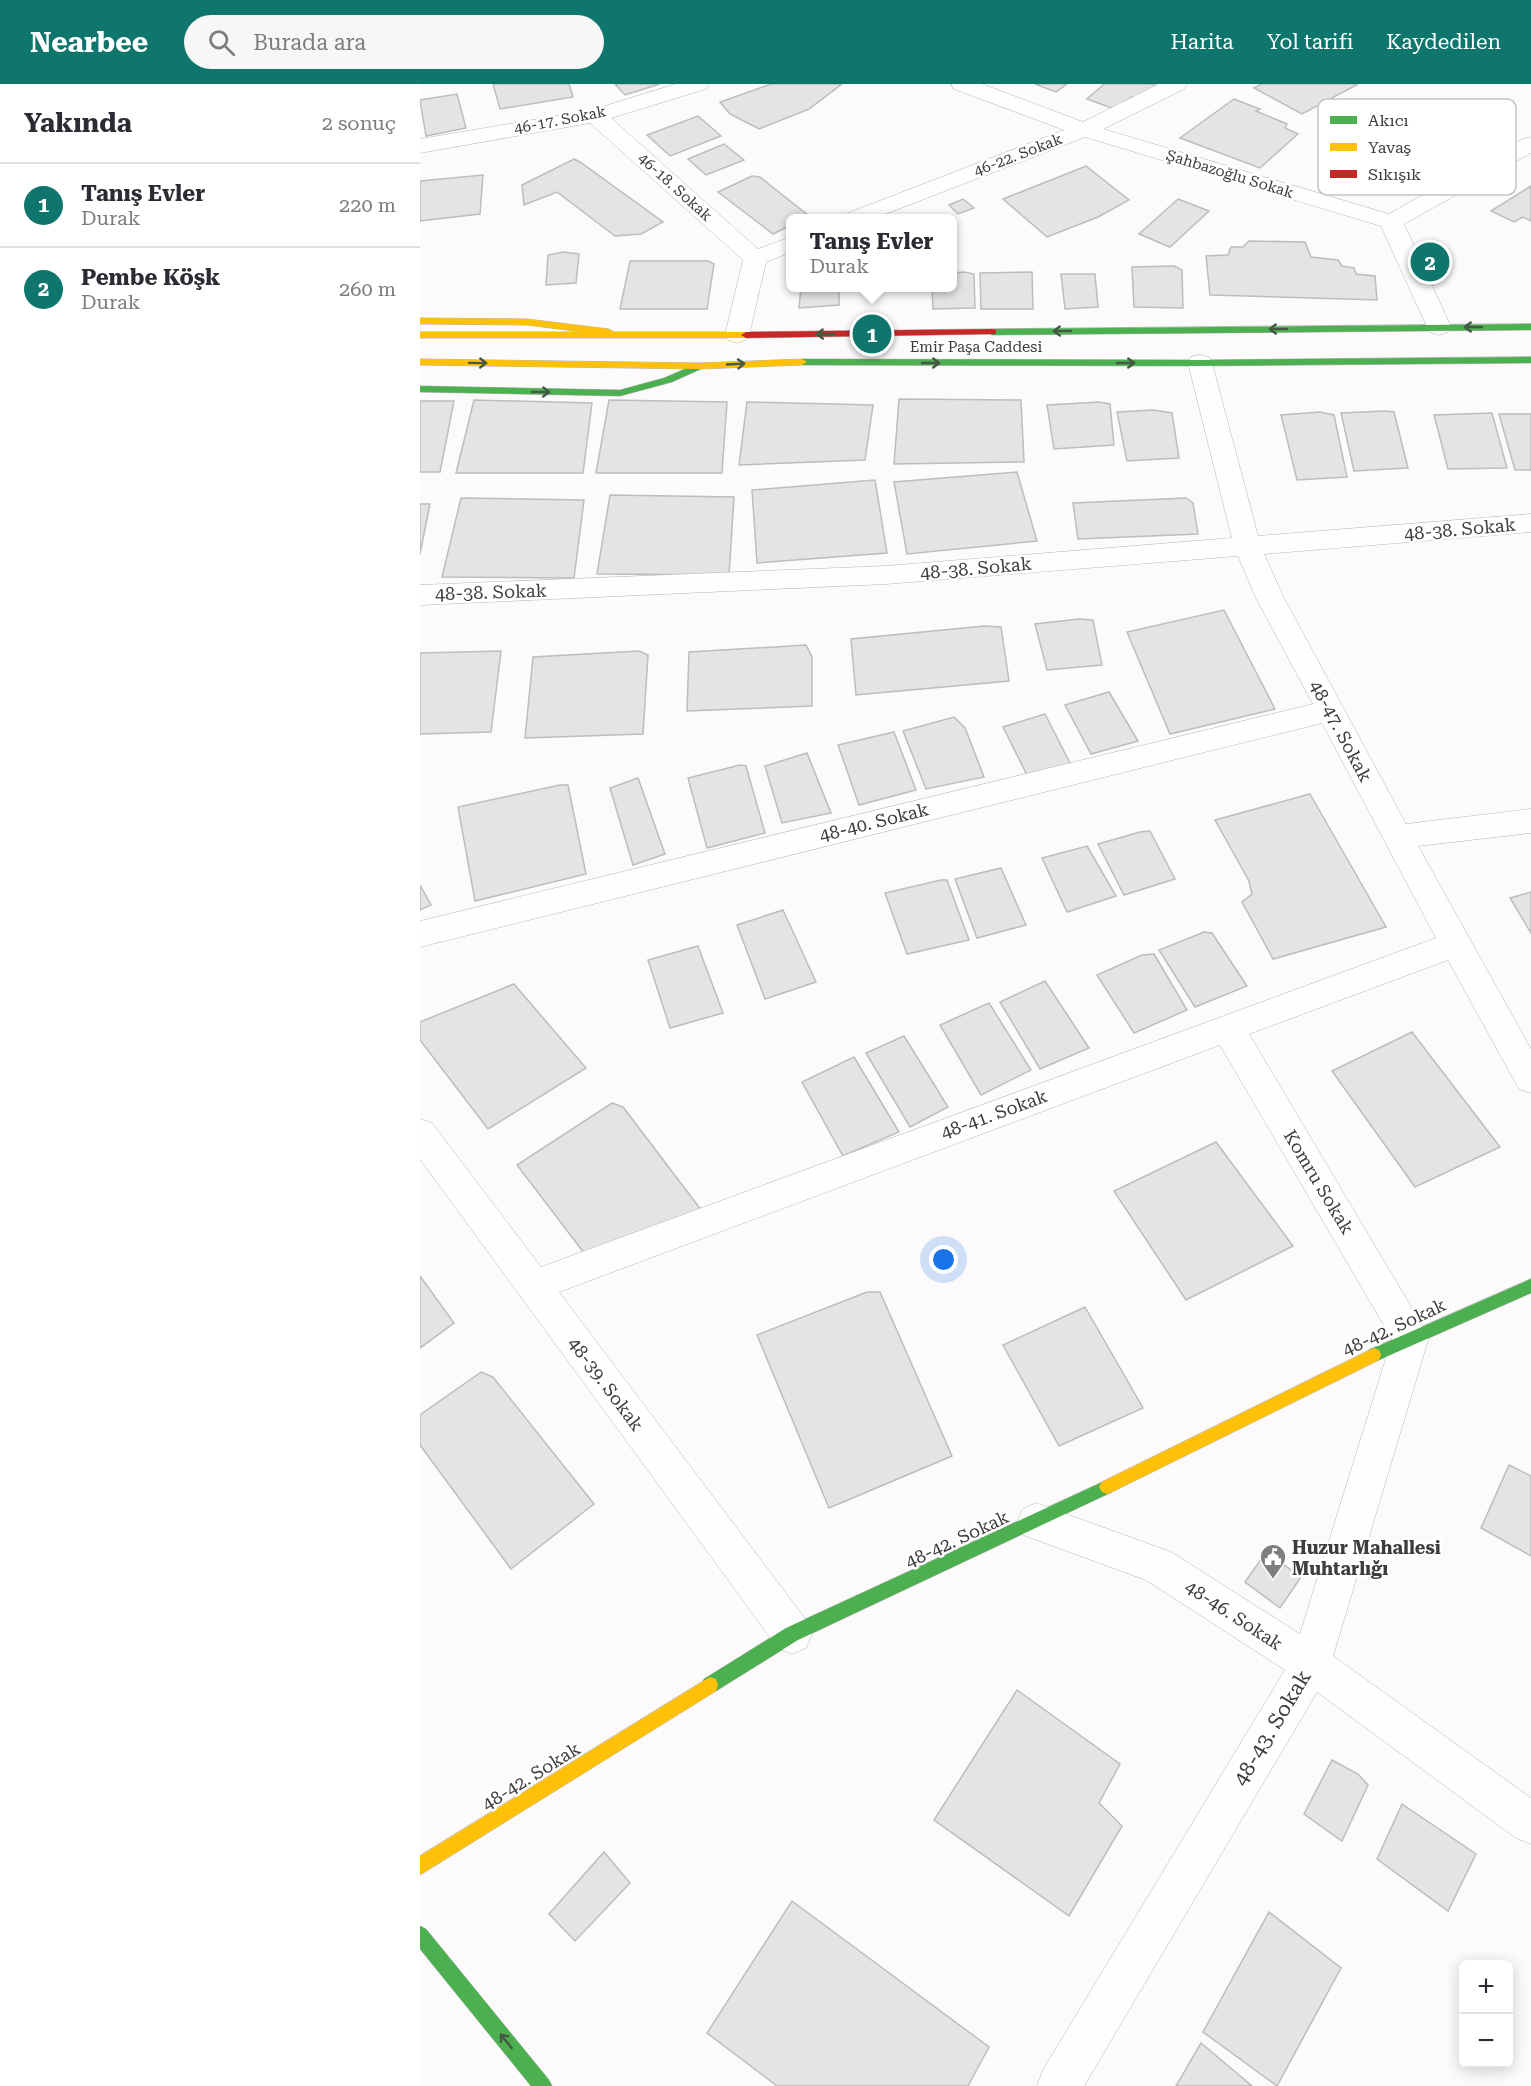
<!DOCTYPE html>
<html lang="tr">
<meta charset="utf-8">
<style>
:root{--surface:#fff;--page:#f7f7f7;--text:#2b2b33;--muted:#7c7c81;--line:#e1e1e2;--accent:#0f766e}
body{margin:0;font-family:"Roboto Serif",serif;background:var(--page);color:var(--text)}
.controls{position:absolute;right:18px;bottom:18px;display:grid;overflow:hidden;border-radius:9px;box-shadow:0 3px 15px #0003}
.controls button{width:54px;height:54px;display:grid;place-items:center;padding:0;border:0;border-bottom:2px solid var(--line);background:var(--surface);color:var(--text);font:30px sans-serif}
.you{position:absolute;left:524px;top:1176px;width:21px;height:21px;margin:-15px;border:4px solid #fff;border-radius:50%;background:#1a73e8;box-shadow:0 0 0 9px #1a73e833}
.badge{display:grid;place-items:center;width:39px;height:39px;border-radius:50%;background:var(--accent);color:#fff;font-size:20px;font-weight:700}
.pin{position:absolute;translate:-50% -50%;border:3px solid #fff;box-shadow:0 2px 6px #0006}
.popup{position:absolute;left:366px;top:130px;width:171px;height:78px;box-sizing:border-box;display:grid;place-content:center;border-radius:9px;background:var(--surface);filter:drop-shadow(0 2px 4px #0005);font-size:20px;white-space:nowrap;color:var(--muted)}
.popup b{font-size:22px;color:var(--text)}
.popup::after{content:'';position:absolute;left:50%;top:100%;margin-left:-12px;border:12px solid transparent;border-top-color:var(--surface)}
.list{margin:0;padding:0;list-style:none}
h2{display:flex;justify-content:space-between;align-items:center;height:78px;margin:0;padding:0 24px;font-size:26px}
h2 small{font-size:20px;font-weight:400;color:var(--muted)}
.list li{display:grid;grid-template-columns:39px 1fr auto;gap:18px;align-items:center;box-sizing:border-box;height:84px;padding:0 24px;border-top:2px solid var(--line)}
.list b{display:block;font-size:22px;white-space:nowrap}
.list p{margin:0;font-size:20px;white-space:nowrap;color:var(--muted)}
.list em{font-size:20px;font-style:normal;color:var(--muted)}
.icon{flex:none;width:33px;height:33px;fill:none;stroke:currentColor;stroke-width:2;stroke-linecap:round;stroke-linejoin:round}
.map{position:relative;flex:none;width:1111px;height:2002px;overflow:hidden}
header{display:flex;align-items:center;gap:36px;box-sizing:border-box;height:84px;padding:0 30px;background:var(--accent);color:#fff}
header strong{font-size:28px}
nav{display:flex;gap:33px;margin-inline-start:auto;font-size:21px}
.search{width:420px;height:54px;background:var(--page);display:flex;align-items:center;gap:15px;box-sizing:border-box;padding:0 21px;border-radius:33px;color:var(--muted);font-size:22px}
main{display:flex}
aside{flex:1;background:var(--surface)}
.map>svg:first-child{display:block}
.building{fill:#e5e3e3;stroke:#bebcbd;stroke-width:1.5}
.lines{fill:none;stroke-linecap:round;stroke-linejoin:round}
.street-casing{stroke:#b7b4b5;stroke-width:1}
.fast-casing{stroke:#b7b4b5;stroke-width:1}
.slow-casing{stroke:#b7b4b5;stroke-width:1}
.jam-casing{stroke:#b7b4b5;stroke-width:1}
.street{fill:#fffefe;fill-rule:evenodd}
.fast{fill:#4caf50;fill-rule:evenodd}
.slow{fill:#ffc107;fill-rule:evenodd}
.jam{fill:#c62828;fill-rule:evenodd}
.oneway{stroke:#425942}
.labels{text-anchor:middle;dominant-baseline:central;stroke-width:5;stroke-linejoin:round;paint-order:stroke}
.far-street-label{font-size:15px;fill:#3e3c3d;stroke:#fff}
.street-label{font-size:18px;fill:#3e3c3d;stroke:#fff}
.poi-label{font-size:18px;font-weight:bold;fill:#3e3c3d;stroke:#fff;text-anchor:start}
.near-street-label{font-size:21px;fill:#3e3c3d;stroke:#fff}
.key{fill:#fff;stroke:#c5c4c5;stroke-width:1.5}
.key-label{font-size:16px;fill:#3e3c3d}
</style>
<header>
<strong>Nearbee</strong>
<div class="search"><svg class="icon" aria-label="search" viewBox="0 0 24 24"><circle cx="10" cy="10" r="6"/><path d="M15 15l6 6"/></svg>Burada ara</div>
<nav><a>Harita</a><a>Yol tarifi</a><a>Kaydedilen</a></nav>
</header>
<main>
<aside>
<h2>Yakında<small>2 sonuç</small></h2>
<ul class="list">
<li><span class="badge">1</span><div><b>Tanış Evler</b><p>Durak</p></div><em>220 m</em></li>
<li><span class="badge">2</span><div><b>Pembe Köşk</b><p>Durak</p></div><em>260 m</em></li>
</ul>
</aside>
<div class="map">
<svg width="1111" height="2002" viewBox="0 0 1111 2002">
<rect width="100%" height="100%" fill="#fdfafb"/>
<!-- building -->
<g class="building">
<polygon points="73,0 149,0 153,13 80,25"/>
<polygon points="195,0 240,0 205,11"/>
<polygon points="351,0 422,0 389,25 339,45 310,30 300,18"/>
<polygon points="615,0 647,0 636,8"/>
<polygon points="684,0 732,0 737,2 721,13 712,13 694,25 667,15"/>
<polygon points="841,0 938,0 882,30 834,4"/>
<polygon points="37,10 46,44 6,52 0,16"/>
<polygon points="814,15 840,25 836,27 867,40 865,44 878,50 840,84 760,54"/>
<polygon points="997,29 1046,55 949,105 904,77"/>
<polygon points="278,32 301,52 250,72 227,51"/>
<polygon points="304,60 324,76 286,91 268,75"/>
<polygon points="154,75 160,78 243,138 221,150 195,152 137,108 104,121 102,101"/>
<polygon points="666,82 709,116 678,133 627,153 583,115"/>
<polygon points="63,91 60,130 0,137 0,97"/>
<polygon points="332,92 340,93 389,132 371,134 371,141 353,150 298,108"/>
<polygon points="1111,102 1111,137 1103,133 1094,138 1071,127"/>
<polygon points="543,115 554,124 538,130 529,121"/>
<polygon points="758,115 789,127 750,163 719,150"/>
<polygon points="829,157 885,158 891,173 918,176 922,182 934,184 936,190 955,192 957,216 790,211 786,172 808,171 811,163 823,163"/>
<polygon points="143,168 159,170 156,199 126,201 128,171"/>
<polygon points="210,177 288,177 294,180 287,225 200,225"/>
<polygon points="754,182 762,186 763,224 714,223 712,183"/>
<polygon points="544,188 554,190 555,224 513,225 512,204 533,204 533,189"/>
<polygon points="612,188 613,225 561,225 560,189"/>
<polygon points="641,190 675,190 678,223 645,225"/>
<polygon points="381,204 419,204 419,221 379,224"/>
<polygon points="479,315 601,316 604,378 474,380"/>
<polygon points="54,316 172,319 163,389 36,389"/>
<polygon points="189,316 307,318 302,389 176,389"/>
<polygon points="0,317 34,317 20,388 0,388"/>
<polygon points="327,318 453,321 445,376 319,381"/>
<polygon points="679,318 690,320 694,361 634,365 627,321"/>
<polygon points="733,326 752,329 759,374 707,377 697,328"/>
<polygon points="964,327 974,328 988,384 934,387 921,329"/>
<polygon points="900,328 914,331 927,393 877,396 861,331"/>
<polygon points="1072,329 1087,384 1028,385 1014,331"/>
<polygon points="1079,330 1111,330 1111,386 1095,386"/>
<polygon points="597,388 617,457 487,470 474,398"/>
<polygon points="455,396 467,469 337,479 332,406"/>
<polygon points="190,411 314,413 309,491 177,490"/>
<polygon points="41,414 164,416 154,494 22,493"/>
<polygon points="766,414 773,419 778,450 658,455 653,419"/>
<polygon points="0,420 10,420 0,470"/>
<polygon points="804,526 855,625 750,650 707,548"/>
<polygon points="659,535 673,536 682,581 627,586 615,540"/>
<polygon points="564,542 581,543 589,597 436,611 431,555"/>
<polygon points="386,561 392,573 392,622 267,627 269,568"/>
<polygon points="81,567 71,648 0,650 0,569"/>
<polygon points="219,567 228,571 223,650 105,654 113,573"/>
<polygon points="689,608 718,657 671,670 645,621"/>
<polygon points="625,630 651,681 608,693 583,643"/>
<polygon points="534,633 545,644 564,693 506,705 483,647"/>
<polygon points="474,648 496,706 439,721 418,661"/>
<polygon points="387,669 411,729 362,739 345,682"/>
<polygon points="320,681 326,682 345,749 287,764 268,694"/>
<polygon points="218,694 245,770 213,781 190,704"/>
<polygon points="140,701 148,701 166,790 55,817 38,723"/>
<polygon points="890,710 966,843 853,875 822,818 832,810 829,797 795,736"/>
<polygon points="730,747 755,795 704,811 678,760 720,748"/>
<polygon points="667,762 696,812 647,828 622,774"/>
<polygon points="581,784 606,841 557,854 535,795"/>
<polygon points="521,796 527,796 549,856 487,870 465,809"/>
<polygon points="0,801 11,821 0,826"/>
<polygon points="1111,808 1111,849 1090,814"/>
<polygon points="363,826 396,898 345,915 317,841"/>
<polygon points="784,848 792,849 827,902 775,923 739,866"/>
<polygon points="278,862 303,929 250,944 228,876"/>
<polygon points="734,870 767,926 714,949 677,891 722,871"/>
<polygon points="625,897 669,964 620,985 580,918"/>
<polygon points="94,900 166,984 68,1045 0,956 0,938"/>
<polygon points="569,919 611,986 561,1011 520,941"/>
<polygon points="992,948 1080,1063 995,1103 912,987"/>
<polygon points="484,952 528,1023 490,1043 446,969"/>
<polygon points="434,973 479,1048 423,1072 382,998"/>
<polygon points="192,1019 203,1023 285,1131 177,1186 97,1081"/>
<polygon points="796,1058 873,1162 766,1216 694,1107"/>
<polygon points="0,1192 34,1239 0,1264"/>
<polygon points="447,1208 460,1208 532,1372 409,1424 337,1251"/>
<polygon points="665,1223 723,1324 639,1362 583,1261"/>
<polygon points="61,1288 73,1293 174,1420 91,1485 0,1361 0,1331"/>
<polygon points="1089,1381 1111,1392 1111,1472 1061,1444"/>
<polygon points="846,1468 881,1493 860,1524 825,1498"/>
<polygon points="597,1606 700,1680 679,1719 702,1742 649,1832 514,1736"/>
<polygon points="912,1676 938,1690 948,1701 922,1757 884,1730"/>
<polygon points="982,1720 1056,1770 1028,1827 957,1775"/>
<polygon points="184,1768 210,1799 155,1857 129,1830"/>
<polygon points="372,1817 569,1963 548,2002 357,2002 287,1949"/>
<polygon points="849,1828 921,1884 857,2002 783,1948"/>
<polygon points="781,1959 832,2002 756,2002"/>
</g>
<g class="lines">
<!-- street casing -->
<g class="street-casing">
<g id="street">
<polygon points="256,0 289,0 286,5 191,34 338,165 371,153 371,168 346,178 329,251 326,256 317,259 308,256 305,251 323,176 170,39 0,69 0,55 172,26"/>
<polygon points="531,0 562,0 663,38 739,0 767,0 764,5 683,45 969,130 1103,55 1111,53 1111,69 984,140 1031,243 1028,248 1019,251 1010,248 1007,243 961,142 665,53 455,134 425,134 428,129 644,46 534,5"/>
<polygon points="780,271 789,273 792,279 838,452 1111,430 1111,448 844,470 864,514 986,740 1111,725 1111,749 998,762 1111,965 1111,1009 1099,1005 1028,876 829,950 1009,1253 913,1572 1111,1714 1111,1760 1096,1754 897,1608 664,2002 617,2002 623,1986 865,1586 726,1496 603,1451 597,1438 603,1425 616,1419 751,1468 880,1550 972,1255 800,961 139,1208 386,1536 392,1550 386,1564 372,1570 358,1564 0,1075 0,1035 12,1039 121,1183 1016,854 902,639 0,863 0,837 893,620 836,514 818,472 466,500 0,521 0,501 466,482 812,454 768,279 771,273"/>
</g>
</g>
<!-- fast casing -->
<g class="fast-casing">
<g id="fast">
<polygon points="1111,240 1111,246 572,251 567,248 572,245"/>
<polygon points="1111,273 1111,279 780,282 382,281 377,278 382,275 780,276"/>
<polygon points="279,279 284,282 283,284 252,298 200,312 0,308 0,302 200,306 244,294"/>
<polygon points="1111,1195 1111,1209 959,1276 954,1278 949,1276 947,1271 949,1266"/>
<polygon points="687,1396 692,1398 695,1403 692,1408 378,1556 296,1607 290,1609 284,1607 282,1601 284,1595 366,1544"/>
<polygon points="0,1842 6,1845 129,1996 132,2002 111,2002 0,1865"/>
</g>
</g>
<!-- slow casing -->
<g class="slow-casing">
<g id="slow">
<polygon points="0,234 107,235 189,245 194,248 326,248 331,251 326,254 0,254 0,248 162,248 107,241 0,240"/>
<polygon points="0,275 279,279 382,275 387,278 382,281 279,285 0,281"/>
<polygon points="954,1264 959,1266 961,1271 959,1276 692,1408 687,1410 682,1408 679,1403 682,1398"/>
<polygon points="290,1593 296,1595 298,1601 296,1607 0,1791 0,1772"/>
</g>
</g>
<!-- jam casing -->
<g class="jam-casing">
<polygon id="jam" points="572,245 576,246 576,250 326,254 321,251 326,248"/>
</g>
<!-- street -->
<use href="#street" class="street"/>
<!-- fast -->
<use href="#fast" class="fast"/>
<!-- slow -->
<use href="#slow" class="slow"/>
<!-- jam -->
<use href="#jam" class="jam"/>
</g>
<!-- one-way arrows -->
<defs><path id="oneway-shaft" d="M-6 0H5M1.5-3L5.5 0L1.5 3" fill="none" stroke-width="1.6" stroke-linecap="round" stroke-linejoin="round" transform="scale(1.5)"/></defs>
<g class="oneway">
<use href="#oneway-shaft" transform="translate(1053 243) rotate(-180)"/>
<use href="#oneway-shaft" transform="translate(858 245) rotate(179)"/>
<use href="#oneway-shaft" transform="translate(642 247) rotate(179)"/>
<use href="#oneway-shaft" transform="translate(405 250) rotate(179)"/>
<use href="#oneway-shaft" transform="translate(58 279) rotate(1)"/>
<use href="#oneway-shaft" transform="translate(511 279)"/>
<use href="#oneway-shaft" transform="translate(706 279)"/>
<use href="#oneway-shaft" transform="translate(316 280) rotate(-3)"/>
<use href="#oneway-shaft" transform="translate(121 308) rotate(1)"/>
<use href="#oneway-shaft" transform="translate(86 1957) rotate(-129)"/>
</g>
<!-- icons -->
<defs>
<g id="civic-pin" transform="scale(1.35)"><path d="M0 17L-7.5 6A9.5 9.5 0 1 1 7.5 6Z" fill="#817e80" stroke="#fff"/><path d="M-.6-6.5H3V-4.5H.6V-3L4-1V1h2V6H-6V1h2V-1L-.6-3ZM-1.2 2.5V6h2.4V2.5Z" fill="#fff"/></g>
</defs>
<g fill-rule="evenodd">
<use href="#civic-pin" x="853" y="1473"/>
</g>
<g class="labels">
<!-- far-street labels -->
<g class="far-street-label">
<text transform="translate(140 36) rotate(-11)">46-17. Sokak</text>
<text transform="translate(598 71) rotate(-21)">46-22. Sokak</text>
<text transform="translate(810 90) rotate(17)">Şahbazoğlu Sokak</text>
<text transform="translate(255 103) rotate(42)">46-18. Sokak</text>
<text x="556" y="263">Emir Paşa Caddesi</text>
</g>
<!-- street labels -->
<g class="street-label">
<text transform="translate(1040 445) rotate(-5)">48-38. Sokak</text>
<text transform="translate(556 484) rotate(-5)">48-38. Sokak</text>
<text transform="translate(71 508) rotate(-2)">48-38. Sokak</text>
<text transform="translate(921 647) rotate(62)">48-47. Sokak</text>
<text transform="translate(454 738) rotate(-14)">48-40. Sokak</text>
<text transform="translate(574 1030) rotate(-20)">48-41. Sokak</text>
<text transform="translate(899 1098) rotate(59)">Komru Sokak</text>
<text transform="translate(974 1243) rotate(-25)">48-42. Sokak</text>
<text transform="translate(186 1300) rotate(53)">48-39. Sokak</text>
<text transform="translate(537 1455) rotate(-25)">48-42. Sokak</text>
<text transform="translate(814 1531) rotate(33)">48-46. Sokak</text>
<text transform="translate(111 1692) rotate(-32)">48-42. Sokak</text>
</g>
<!-- poi labels -->
<g class="poi-label">
<text x="872" y="1463">Huzur Mahallesi<tspan x="872" dy="21">Muhtarlığı</tspan></text>
</g>
<!-- near-street labels -->
<g class="near-street-label">
<text transform="translate(852 1644) rotate(-59)">48-43. Sokak</text>
</g>
</g>
<!-- legend -->
<rect x="898" y="15" width="198" height="96" rx="9" class="key"/>
<rect x="910" y="32" width="27" height="8" fill="#4caf50"/>
<rect x="910" y="59" width="27" height="8" fill="#ffc107"/>
<rect x="910" y="86" width="27" height="8" fill="#c62828"/>
<g class="key-label">
<text x="948" y="42">Akıcı</text>
<text x="948" y="69">Yavaş</text>
<text x="948" y="96">Sıkışık</text>
</g>
</svg>
<div class="controls">
<button>+</button>
<button>−</button>
</div>
<div class="you"></div>
<div class="pin badge" style="left:452px;top:250px">1</div>
<div class="popup"><b>Tanış Evler</b>Durak</div>
<div class="pin badge" style="left:1010px;top:178px">2</div>
</div>
</main>
